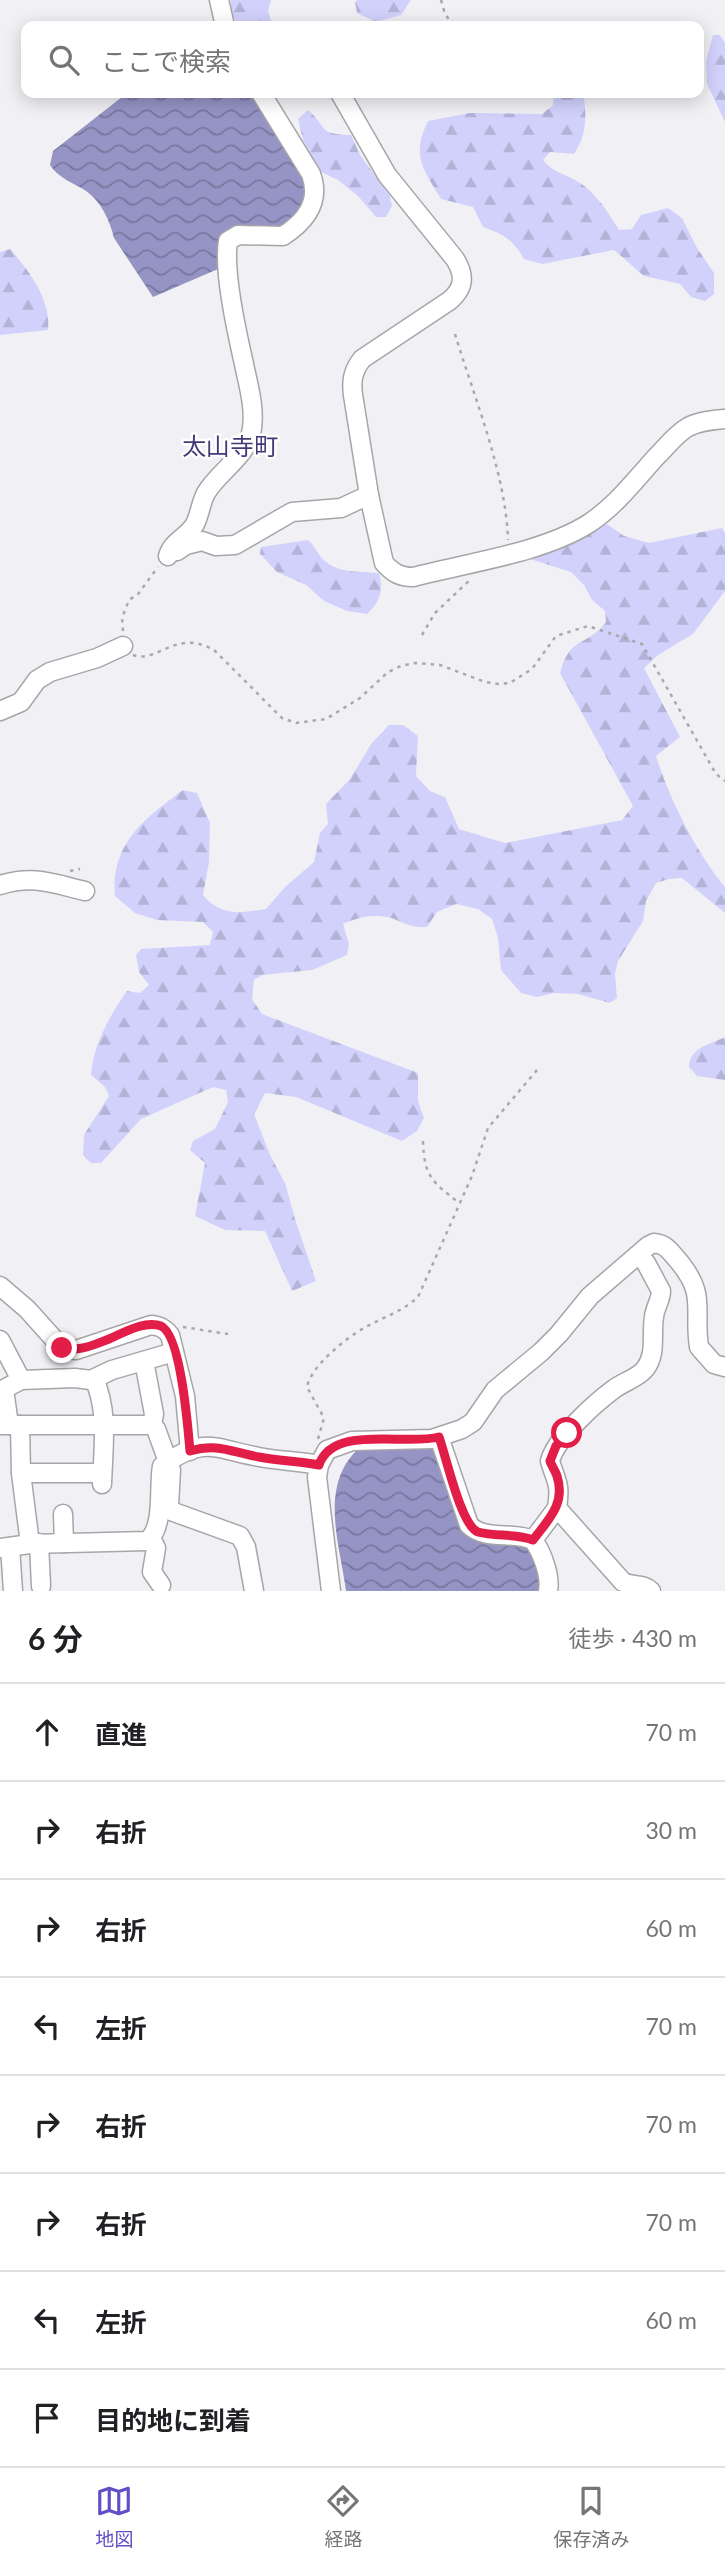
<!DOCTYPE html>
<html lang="ja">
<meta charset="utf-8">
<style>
:root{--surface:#fff;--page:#f6f6f6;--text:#202124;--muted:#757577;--line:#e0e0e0;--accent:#624ec6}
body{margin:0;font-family:Lato,"Noto Sans JP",sans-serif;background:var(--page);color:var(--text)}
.stop{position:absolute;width:21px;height:21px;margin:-16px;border:5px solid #e11d48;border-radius:50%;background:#fff}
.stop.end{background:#e11d48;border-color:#fff;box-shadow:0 2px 7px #0008}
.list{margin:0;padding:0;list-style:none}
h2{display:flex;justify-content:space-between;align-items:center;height:91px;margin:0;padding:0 28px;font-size:30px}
h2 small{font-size:23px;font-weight:400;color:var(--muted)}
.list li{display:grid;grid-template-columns:46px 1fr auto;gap:21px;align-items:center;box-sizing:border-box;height:98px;padding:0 28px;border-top:2px solid var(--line)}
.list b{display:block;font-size:26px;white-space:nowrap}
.list em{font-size:23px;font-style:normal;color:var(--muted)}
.icon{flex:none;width:38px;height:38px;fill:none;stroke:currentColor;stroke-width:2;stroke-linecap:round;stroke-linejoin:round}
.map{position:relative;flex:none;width:725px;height:1591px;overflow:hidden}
.search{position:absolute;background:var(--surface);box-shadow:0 4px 18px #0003;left:21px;right:21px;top:21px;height:77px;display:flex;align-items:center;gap:18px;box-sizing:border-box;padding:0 24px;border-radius:14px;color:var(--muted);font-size:26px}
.sheet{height:875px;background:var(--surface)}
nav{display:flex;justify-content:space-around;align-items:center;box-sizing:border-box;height:98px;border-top:2px solid var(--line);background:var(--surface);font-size:19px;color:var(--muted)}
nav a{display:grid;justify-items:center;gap:4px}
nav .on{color:var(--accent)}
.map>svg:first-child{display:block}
.forest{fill:url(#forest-firs)}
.water{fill:url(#water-waves)}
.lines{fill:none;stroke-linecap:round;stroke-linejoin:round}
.minor-casing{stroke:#a6a6a9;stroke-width:21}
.path{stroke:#a9a9ad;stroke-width:2.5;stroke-dasharray:3.5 5;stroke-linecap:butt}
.minor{stroke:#fff;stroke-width:18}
.route{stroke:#e11d48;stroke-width:9}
.labels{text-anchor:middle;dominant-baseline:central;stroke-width:5;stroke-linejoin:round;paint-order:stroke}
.quarter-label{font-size:24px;fill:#413a76;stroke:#fefeff}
</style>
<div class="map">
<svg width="725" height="1591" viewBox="0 0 725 1591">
<defs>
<pattern id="forest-firs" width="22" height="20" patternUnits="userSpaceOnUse" patternTransform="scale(1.75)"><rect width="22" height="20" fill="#d2d1fc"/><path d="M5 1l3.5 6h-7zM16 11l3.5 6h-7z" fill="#b3b2d7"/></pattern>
<pattern id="water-waves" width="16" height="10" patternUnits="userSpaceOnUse" patternTransform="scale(1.75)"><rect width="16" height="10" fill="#9594c5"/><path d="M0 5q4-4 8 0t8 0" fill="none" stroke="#78779e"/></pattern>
</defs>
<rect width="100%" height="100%" fill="#f1f1f5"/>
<!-- forest -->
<g class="forest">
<polygon points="231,0 271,0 268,11 273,26 238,26 230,10"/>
<polygon points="357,0 411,0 401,15 376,22 357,13 355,2"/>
<polygon points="713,35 720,35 725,43 725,122 707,84 706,61"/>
<path d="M554 93H583C587 115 587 135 574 154L550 152 543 160C553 172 562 173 575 180 594 190 609 213 619 230L632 229 641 215 668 208 682 218 697 248 714 273V294L705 301 691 297 680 284 644 276 614 250 542 264 524 259C512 239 505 235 483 227L473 207 441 199C423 169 411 156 428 121L470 113 542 114 553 105Z"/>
<path d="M308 110C329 128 316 134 351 135L360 155 390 196 392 206 386 217H376L358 196 338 180 321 172 303 140 298 119Z"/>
<path d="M10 249C29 271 51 299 48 330L0 335V252Z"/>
<path d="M607 524 624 536 649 543 722 528 725 533V591L693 634 658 655 644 668 680 737 656 756C669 798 697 854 725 887V913L682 878 669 879 656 883 646 901 643 921 618 961 615 974 617 998 610 1003 578 994 554 993 537 997 521 993 501 970 498 938 492 919 478 909 456 904 437 912 427 927C413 928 406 924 394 919 377 913 358 917 343 924L349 944 347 955 312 970 262 975 254 980 252 999 262 1014 418 1073V1101L424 1118 417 1131 402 1141 296 1097 265 1093 254 1114 270 1155 285 1183 295 1219 316 1281 292 1291 265 1231 225 1230 195 1216 205 1163 190 1150 193 1141 215 1129 228 1102 226 1090 213 1087 141 1119 101 1163H91L83 1155 84 1135 109 1096 105 1087 91 1075C93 1045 110 1015 127 991L140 993 149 985 139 972 136 955 141 949 210 945 213 932 203 922 157 920 135 913 115 896C110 844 145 818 183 790L197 793 210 823 209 862 203 895C221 917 241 913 266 909L285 887 314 862 320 833 328 824 326 804 350 779 371 744 389 725H403L418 736 416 776 430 791 445 797 459 829 505 843 622 820 633 806 560 673C570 635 586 648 606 622L605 611 592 600 584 585 571 572 527 558 533 550Z"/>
<path d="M308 540C317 548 318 556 325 561 340 574 360 571 379 573 384 590 380 602 367 614L347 611 324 601 306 585 277 572 260 554 261 547Z"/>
<path d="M725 1037V1080L697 1076 689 1067C690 1047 709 1045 725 1037Z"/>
</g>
<!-- water -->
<g class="water">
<path d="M127 93H255L309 189 300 213 282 230 239 229 225 266 153 297 114 238C110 221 101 201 86 191 74 183 58 178 50 165L53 151Z"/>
<path d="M431 1446 436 1448 457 1514 523 1543 534 1552 542 1591H346C340 1544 318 1486 359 1448Z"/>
</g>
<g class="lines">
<!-- minor casing -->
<g class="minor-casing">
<g id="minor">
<polyline points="219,0 225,26"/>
<path d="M340 93 387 175 455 259C465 275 465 288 449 301L362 359C353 371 351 380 353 395L369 495 384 563C393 573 400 577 413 577 466 563 542 553 588 524 616 506 635 480 657 456 667 446 676 434 688 427 700 421 713 420 725 419"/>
<polyline points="177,551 186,545 202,541 216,546 235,545 292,512 341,508 369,495"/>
<path d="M168 556C172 541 188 537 195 524 200 514 201 502 206 493 219 471 249 455 252 428 255 407 248 384 244 364 237 333 223 271 228 241L238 235 283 236C306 221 321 202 311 174L261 93"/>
<polyline points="0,711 21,702 37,680 50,672 97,658 123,646"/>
<path d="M0 885C34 875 51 883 85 891"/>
<path d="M638 1255 646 1263 661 1291C661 1300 655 1307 654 1317 651 1334 657 1354 645 1369 638 1378 623 1382 614 1389 595 1403 556 1438 550 1461 556 1482 561 1483 557 1508L623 1582C633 1587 643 1583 651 1591"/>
<path d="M0 1286 27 1309 62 1348 76 1350 151 1325C160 1326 164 1328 170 1335L185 1396 190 1451"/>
<polyline points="0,1340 21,1380"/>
<polyline points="144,1361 154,1414 152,1425"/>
<path d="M94 1379C109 1411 103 1450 102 1484"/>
<polyline points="0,1425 152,1425 156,1429 171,1470 169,1505 171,1511 240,1536 246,1547 254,1591"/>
<polyline points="9,1425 4,1389 21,1380 75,1378 91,1380 112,1370 174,1352"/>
<polyline points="20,1425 21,1473 30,1544"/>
<path d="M439 1437 469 1525C485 1541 513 1531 533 1540 542 1552 551 1576 548 1591"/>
<polyline points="21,1473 102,1473"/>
<polyline points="63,1514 64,1543"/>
<polyline points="151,1538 156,1548 152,1572 161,1585"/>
<polyline points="533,1540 557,1508"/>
<polyline points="39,1543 41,1586"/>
<polyline points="10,1547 13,1591"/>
<path d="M0 1548 30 1544 147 1541C165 1528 158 1487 162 1466 204 1435 215 1449 259 1457 279 1461 299 1461 319 1465"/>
<path d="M331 1591 317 1477 319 1465 327 1450 352 1441 432 1439 462 1429 473 1422 495 1390 541 1352 559 1334 590 1296 648 1246 654 1243C665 1244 669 1250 676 1258 708 1295 693 1307 699 1347L714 1364 725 1367"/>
</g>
</g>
<!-- path -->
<g class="path">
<polyline points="441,0 445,14 454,26"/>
<path d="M455 334C474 397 506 474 508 540"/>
<polyline points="123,631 122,618 129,600 138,594 158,567"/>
<polyline points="422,635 435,613 472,578"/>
<path d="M133 655C158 664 175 628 214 650L282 718 296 723 326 719 360 698 388 672 401 666 415 663 440 665 485 682 498 684 510 683 532 669 556 636 588 626 642 644 716 774 725 781"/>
<polyline points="70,871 80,869"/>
<path d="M423 1141C424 1176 432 1182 458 1202"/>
<polyline points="183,1327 228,1334"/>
<path d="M318 1439 324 1418 307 1387C311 1366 346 1338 364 1328 383 1317 402 1312 418 1297L472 1176 488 1128 537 1070"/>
</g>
<!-- minor -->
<use href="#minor" class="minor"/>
</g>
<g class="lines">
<!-- route -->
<path class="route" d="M62 1348C79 1352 93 1345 109 1339 123 1333 145 1320 161 1326 181 1335 188 1429 190 1451 218 1443 231 1452 259 1457 279 1461 299 1461 319 1465 333 1424 405 1446 439 1437 446 1456 461 1526 478 1532 496 1537 516 1533 533 1540 548 1520 566 1504 557 1476 555 1470 552 1467 550 1461L556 1446 567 1433"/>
</g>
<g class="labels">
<!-- quarter labels -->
<g class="quarter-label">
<text x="230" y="445">太山寺町</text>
</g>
</g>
</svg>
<div class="stop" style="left:567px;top:1433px"></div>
<div class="stop end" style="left:62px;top:1348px"></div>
<div class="search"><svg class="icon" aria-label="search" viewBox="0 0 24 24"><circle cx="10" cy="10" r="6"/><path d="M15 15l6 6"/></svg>ここで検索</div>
</div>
<section class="sheet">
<h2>6 分<small>徒歩 · 430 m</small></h2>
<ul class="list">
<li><svg class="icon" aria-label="ahead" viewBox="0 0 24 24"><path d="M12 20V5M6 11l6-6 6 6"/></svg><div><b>直進</b></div><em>70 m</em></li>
<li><svg class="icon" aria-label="right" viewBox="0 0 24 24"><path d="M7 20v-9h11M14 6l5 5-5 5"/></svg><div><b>右折</b></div><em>30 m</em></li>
<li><svg class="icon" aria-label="right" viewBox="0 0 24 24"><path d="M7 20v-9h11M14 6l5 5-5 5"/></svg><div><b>右折</b></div><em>60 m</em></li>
<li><svg class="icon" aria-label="left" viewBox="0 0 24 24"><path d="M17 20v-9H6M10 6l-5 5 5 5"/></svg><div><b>左折</b></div><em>70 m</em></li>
<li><svg class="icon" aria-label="right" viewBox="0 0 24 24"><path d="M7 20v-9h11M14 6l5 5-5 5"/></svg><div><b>右折</b></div><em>70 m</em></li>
<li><svg class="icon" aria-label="right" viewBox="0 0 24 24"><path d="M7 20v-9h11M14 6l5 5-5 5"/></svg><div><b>右折</b></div><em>70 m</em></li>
<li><svg class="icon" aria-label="left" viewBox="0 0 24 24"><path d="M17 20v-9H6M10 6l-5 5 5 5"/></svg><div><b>左折</b></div><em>60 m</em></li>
<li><svg class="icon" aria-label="arrive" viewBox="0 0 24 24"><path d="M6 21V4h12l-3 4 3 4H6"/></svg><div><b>目的地に到着</b></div></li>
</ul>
</section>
<nav>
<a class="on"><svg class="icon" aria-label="map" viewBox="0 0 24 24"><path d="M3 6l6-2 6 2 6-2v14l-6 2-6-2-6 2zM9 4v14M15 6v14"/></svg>地図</a>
<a><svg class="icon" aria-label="directions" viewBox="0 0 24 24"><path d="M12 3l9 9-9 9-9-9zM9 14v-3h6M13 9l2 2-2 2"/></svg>経路</a>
<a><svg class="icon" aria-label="saved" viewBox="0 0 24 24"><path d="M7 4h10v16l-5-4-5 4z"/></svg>保存済み</a>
</nav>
